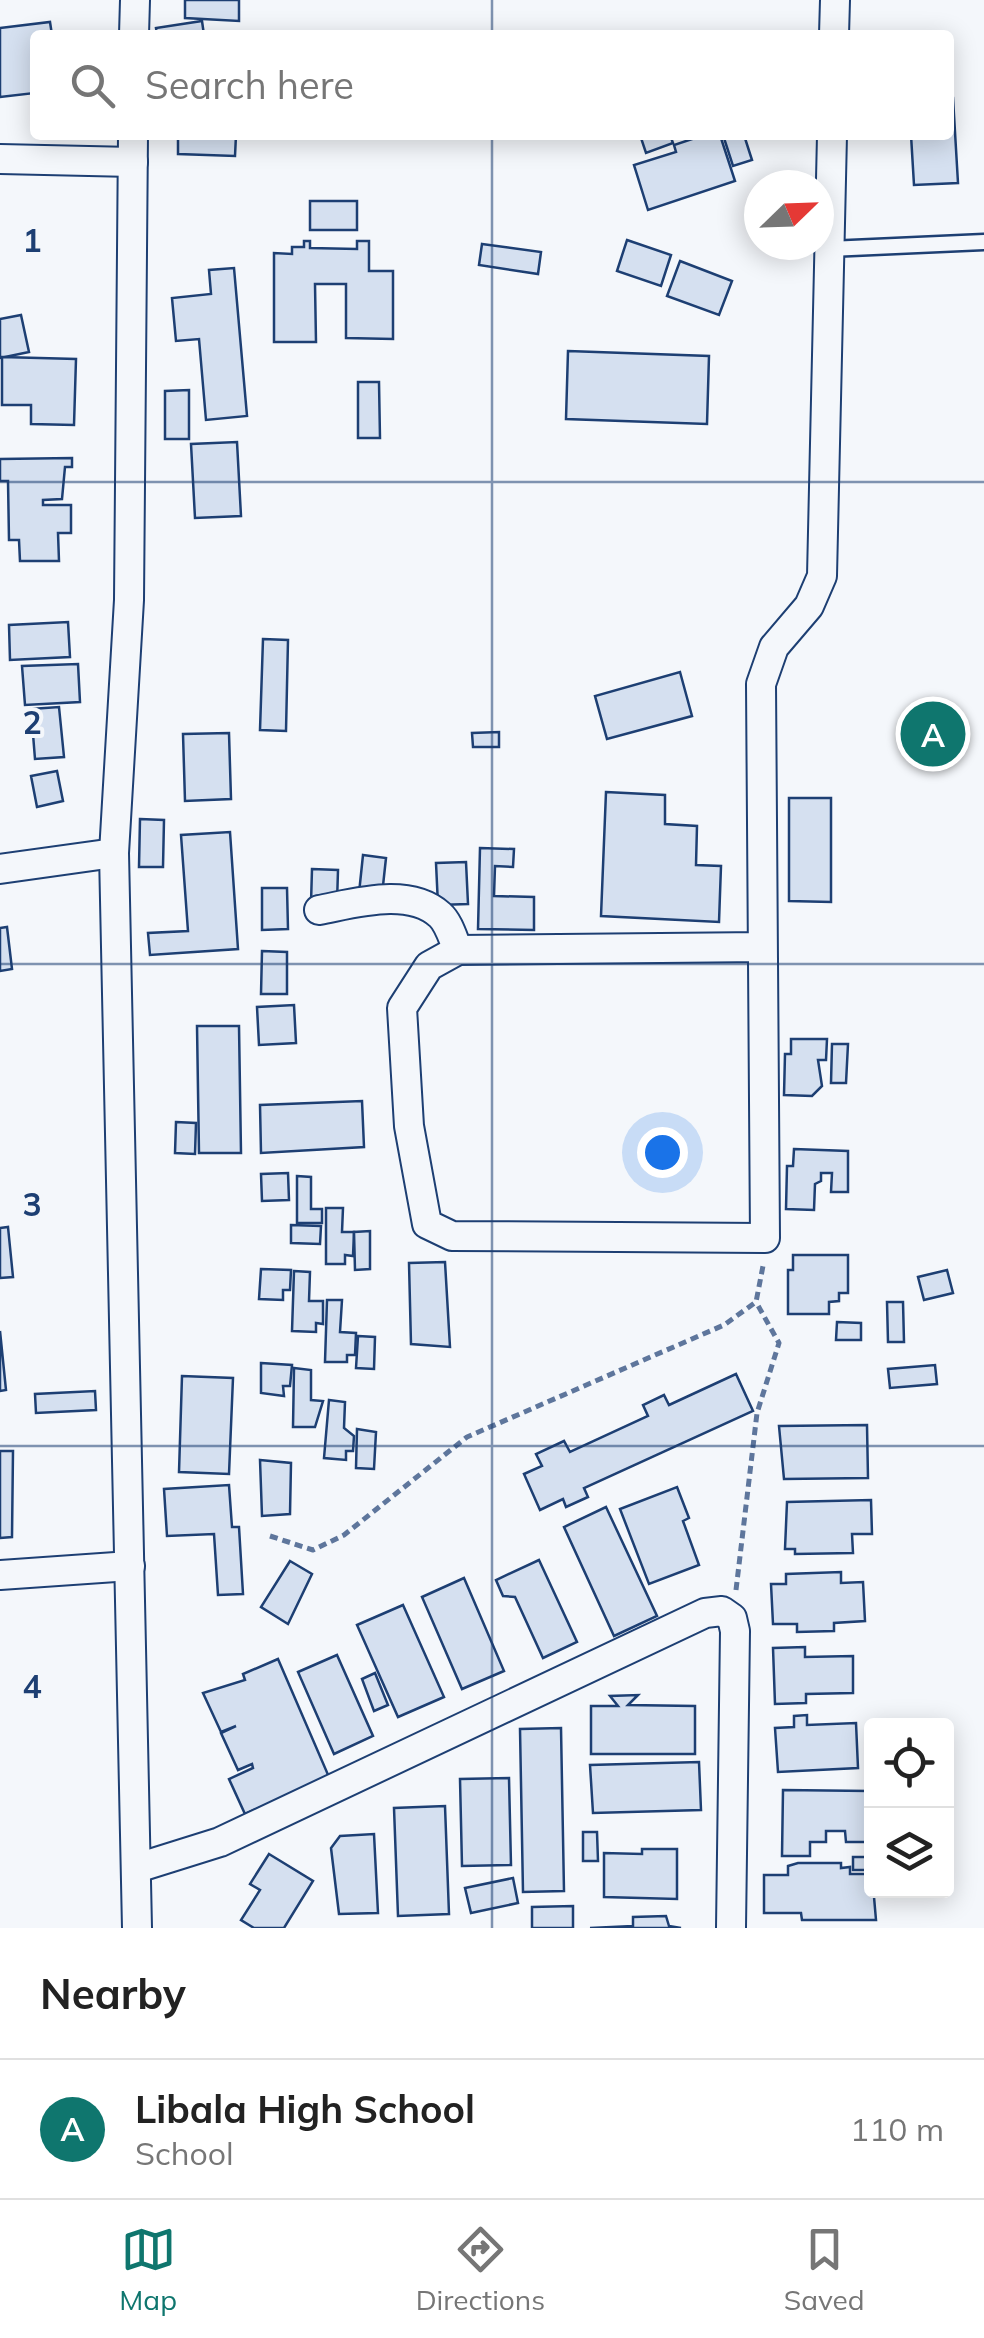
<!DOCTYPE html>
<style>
:root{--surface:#fff;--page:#f6f6f6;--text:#222;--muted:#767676;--line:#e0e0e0;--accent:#0f766e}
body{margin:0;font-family:Mulish,sans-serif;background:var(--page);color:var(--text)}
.controls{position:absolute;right:30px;bottom:30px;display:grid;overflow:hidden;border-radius:10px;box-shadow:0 5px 25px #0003}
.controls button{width:90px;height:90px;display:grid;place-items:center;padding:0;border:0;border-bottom:2px solid var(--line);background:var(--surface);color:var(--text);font:50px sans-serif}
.compass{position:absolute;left:744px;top:170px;width:90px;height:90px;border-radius:50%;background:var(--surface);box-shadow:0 5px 25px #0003;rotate:67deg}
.you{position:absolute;left:662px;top:1152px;width:35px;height:35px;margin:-25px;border:8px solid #fff;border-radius:50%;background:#1a73e8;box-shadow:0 0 0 15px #1a73e833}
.badge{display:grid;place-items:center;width:65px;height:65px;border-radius:50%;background:var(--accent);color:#fff;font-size:32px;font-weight:700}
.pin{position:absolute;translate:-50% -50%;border:5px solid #fff;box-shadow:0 2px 10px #0006}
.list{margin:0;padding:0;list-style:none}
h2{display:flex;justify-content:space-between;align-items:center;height:130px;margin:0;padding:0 40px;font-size:42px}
h2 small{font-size:32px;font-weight:400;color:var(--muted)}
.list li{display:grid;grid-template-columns:65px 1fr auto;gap:30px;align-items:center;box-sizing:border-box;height:140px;padding:0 40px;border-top:2px solid var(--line)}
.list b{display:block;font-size:38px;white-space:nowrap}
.list p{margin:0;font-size:32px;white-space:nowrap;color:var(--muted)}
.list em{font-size:32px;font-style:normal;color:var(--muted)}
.icon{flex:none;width:55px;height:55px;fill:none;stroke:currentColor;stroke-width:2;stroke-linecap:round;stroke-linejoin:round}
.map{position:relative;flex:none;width:984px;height:1928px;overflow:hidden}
.search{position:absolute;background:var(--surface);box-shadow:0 5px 25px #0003;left:30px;right:30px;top:30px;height:110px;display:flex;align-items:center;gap:25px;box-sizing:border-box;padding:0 35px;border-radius:10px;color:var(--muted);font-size:38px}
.sheet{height:270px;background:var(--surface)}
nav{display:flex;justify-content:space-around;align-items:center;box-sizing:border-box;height:140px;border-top:2px solid var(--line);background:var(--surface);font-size:28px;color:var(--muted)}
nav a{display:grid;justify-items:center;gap:5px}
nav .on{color:var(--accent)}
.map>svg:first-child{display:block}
.building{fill:#d5e0f0;stroke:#1d3f73;stroke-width:2.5}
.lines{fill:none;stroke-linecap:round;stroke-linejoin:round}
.lane-casing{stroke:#1d3f73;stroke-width:19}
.street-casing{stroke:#1d3f73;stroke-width:32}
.path{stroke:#5e769c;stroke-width:5;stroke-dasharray:8 5;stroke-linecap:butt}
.lane{stroke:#f4f7fb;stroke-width:14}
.street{stroke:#f4f7fb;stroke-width:28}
.grid{fill:none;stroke:#1d3f73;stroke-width:2.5;stroke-opacity:0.55}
.grid-label{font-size:32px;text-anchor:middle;font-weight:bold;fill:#1d3f73;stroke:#f4f7fb;stroke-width:8;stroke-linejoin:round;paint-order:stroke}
</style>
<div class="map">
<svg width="984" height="1928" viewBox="0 0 984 1928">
<rect width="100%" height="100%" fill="#f4f7fb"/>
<!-- building -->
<g class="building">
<polygon points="185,0 239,0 239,21 185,18"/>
<polygon points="202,21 204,35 157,35 156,28"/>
<polygon points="50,22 52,35 35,35 35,93 0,97 0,28"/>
<polygon points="949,98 953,98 958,183 914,185 911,135 949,135"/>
<polygon points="178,135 236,135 235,156 178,154"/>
<polygon points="640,135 670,135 673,143 646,153"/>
<polygon points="704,135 720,135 735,181 648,210 634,165 676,152 674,145"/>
<polygon points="723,135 744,135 752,160 733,166"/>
<rect x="310" y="201" width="47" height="29"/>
<polygon points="627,240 671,255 661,286 617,271"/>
<polygon points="304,241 310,241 310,248 357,249 357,241 369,241 369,271 393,271 393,339 346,338 346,284 315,284 316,342 274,342 274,253 292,254 292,247 304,247"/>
<polygon points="482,244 541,252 538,274 479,265"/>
<polygon points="680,261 732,281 719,315 667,296"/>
<polygon points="234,268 247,416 206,420 199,339 176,341 172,298 211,294 209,270"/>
<polygon points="21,315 29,352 0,358 0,319"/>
<polygon points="568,351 709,356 707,424 566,419"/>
<polygon points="2,357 76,359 74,425 31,424 31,405 2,405"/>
<polygon points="358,382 379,382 380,438 358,438"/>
<polygon points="189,390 189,439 165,439 165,391"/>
<polygon points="237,442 241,516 195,518 191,444"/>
<polygon points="72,458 72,467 65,467 62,499 43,500 43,505 71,505 71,533 58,533 59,561 20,561 19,540 9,540 8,481 0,481 0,459"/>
<polygon points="68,622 70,657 10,660 9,625"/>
<polygon points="263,639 288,640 286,731 260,730"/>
<polygon points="78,664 80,702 25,705 22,666"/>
<polygon points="680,672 692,716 607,739 595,696"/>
<polygon points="59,707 64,757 35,759 31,709"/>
<polygon points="499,732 499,747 473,747 472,733"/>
<polygon points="229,733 231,799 185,801 183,734"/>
<polygon points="57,771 63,801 37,807 31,776"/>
<polygon points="606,792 665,795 665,824 697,826 696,865 721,866 719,922 601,916"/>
<polygon points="789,798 831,798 831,902 789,901"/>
<polygon points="140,819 164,820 163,867 139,867"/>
<polygon points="230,832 238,949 150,955 148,933 188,931 181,835"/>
<polygon points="480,848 514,849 513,867 495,866 494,896 534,897 534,930 478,929"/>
<polygon points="363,855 386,858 382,895 359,893"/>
<polygon points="466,862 468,904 438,905 436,863"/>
<polygon points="312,869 338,870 337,903 311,903"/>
<polygon points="262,888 287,888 288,929 262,930"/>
<polygon points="7,927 12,969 0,971 0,928"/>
<polygon points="262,951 287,952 287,994 261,994"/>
<polygon points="294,1005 296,1043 259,1045 257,1007"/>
<polygon points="197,1026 239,1026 241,1153 199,1153"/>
<polygon points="791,1039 827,1039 826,1060 818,1060 822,1086 812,1096 784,1095 785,1054 791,1054"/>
<polygon points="832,1044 848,1044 846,1083 831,1083"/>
<polygon points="362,1101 364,1147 261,1153 260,1105"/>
<polygon points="176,1122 196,1123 195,1154 175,1153"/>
<polygon points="794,1149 848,1151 848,1192 831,1192 832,1173 821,1173 821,1181 815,1184 814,1210 786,1209 787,1166 793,1166"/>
<polygon points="288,1173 289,1200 262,1201 261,1174"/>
<polygon points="297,1176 311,1177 311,1209 322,1209 322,1223 297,1223"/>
<polygon points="326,1208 343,1208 342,1232 354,1232 353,1256 345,1255 345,1264 326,1264"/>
<polygon points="291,1225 321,1226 320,1244 291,1243"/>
<polygon points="8,1227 13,1277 0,1278 0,1228"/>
<polygon points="370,1231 370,1269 355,1270 354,1232"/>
<polygon points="793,1255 848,1255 848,1293 839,1293 839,1301 829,1302 829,1314 788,1314 788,1270 793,1270"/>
<polygon points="445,1262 450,1347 411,1344 409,1263"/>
<polygon points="261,1269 291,1270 290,1290 283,1290 283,1300 259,1299"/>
<polygon points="947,1270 953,1293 924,1300 918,1277"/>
<polygon points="294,1271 310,1272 309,1301 323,1301 323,1324 316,1323 316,1332 292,1331"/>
<polygon points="327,1300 342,1300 340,1332 356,1333 355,1355 347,1355 347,1362 325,1362"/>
<polygon points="887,1302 903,1302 904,1342 888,1342"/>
<polygon points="837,1322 861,1323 861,1340 836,1340"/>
<polygon points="0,1331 6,1390 0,1391"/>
<polygon points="358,1336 375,1337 374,1369 356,1368"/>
<polygon points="261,1363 292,1365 290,1386 283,1386 284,1396 261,1393"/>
<polygon points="935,1365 937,1384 890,1388 888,1369"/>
<polygon points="294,1368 311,1370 311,1400 323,1401 315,1427 293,1427"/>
<polygon points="736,1374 753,1411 584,1488 588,1497 566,1507 563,1499 540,1510 524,1474 542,1466 536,1454 564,1441 570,1452 648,1416 643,1405 664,1395 669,1405"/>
<polygon points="182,1376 233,1378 229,1474 179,1472"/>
<polygon points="95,1391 96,1410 36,1413 35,1394"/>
<polygon points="329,1400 345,1402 344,1428 354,1436 353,1451 346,1451 346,1460 324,1458"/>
<polygon points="867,1425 868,1478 784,1479 779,1426"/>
<polygon points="357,1429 376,1432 374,1469 356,1468"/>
<polygon points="0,1451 13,1451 12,1537 0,1538"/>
<polygon points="260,1460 291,1463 290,1514 262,1516"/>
<polygon points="229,1485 232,1527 239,1527 243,1594 218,1595 214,1534 167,1536 164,1489"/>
<polygon points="677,1487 689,1518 683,1521 699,1565 649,1584 620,1509"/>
<polygon points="871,1500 872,1534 852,1534 853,1553 795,1554 795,1549 785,1549 787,1502"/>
<polygon points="606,1507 657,1616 614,1636 564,1527"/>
<polygon points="539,1560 577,1642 543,1658 515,1597 503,1596 496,1580"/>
<polygon points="290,1561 312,1574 288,1624 261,1607"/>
<polygon points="841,1572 841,1583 863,1582 865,1621 834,1623 834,1631 797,1632 797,1624 773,1624 771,1584 786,1584 786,1574"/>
<polygon points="464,1578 504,1671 462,1689 422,1597"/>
<polygon points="403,1605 444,1697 398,1717 357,1625"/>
<polygon points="805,1647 805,1657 853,1656 853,1693 806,1694 806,1703 775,1704 773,1648"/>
<polygon points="337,1655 373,1736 334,1754 298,1672"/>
<polygon points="278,1659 329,1777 245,1814 229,1779 253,1768 252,1764 238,1770 221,1733 236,1726 221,1732 203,1693 245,1680 243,1674"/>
<polygon points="375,1673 388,1705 374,1711 362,1679"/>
<polygon points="638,1695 628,1705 695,1706 695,1754 591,1754 591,1706 618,1706 610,1696"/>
<polygon points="807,1715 807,1725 856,1723 858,1768 778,1772 775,1728 794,1727 794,1716"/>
<polygon points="561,1728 564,1891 523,1892 520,1729"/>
<polygon points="699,1762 701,1810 593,1813 590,1765"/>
<polygon points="509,1778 511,1865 462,1866 460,1779"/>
<polygon points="783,1790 869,1791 869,1842 846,1842 845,1831 826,1831 826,1842 810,1842 810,1856 782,1856"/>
<polygon points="445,1806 449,1914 398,1916 394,1808"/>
<polygon points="583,1832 597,1832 598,1861 583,1861"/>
<polygon points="374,1834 378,1913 339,1914 331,1848 340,1836"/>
<polygon points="642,1849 677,1849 677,1899 604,1897 604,1853 642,1854"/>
<polygon points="269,1854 313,1881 284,1928 254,1928 241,1920 260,1890 250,1884"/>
<rect x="853" y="1857" width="19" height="13"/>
<polygon points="798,1863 841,1863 841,1868 850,1867 850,1874 872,1874 876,1920 802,1920 801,1913 764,1913 764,1875 788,1875 788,1866"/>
<polygon points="513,1878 518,1903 471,1913 465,1888"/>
<polygon points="573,1906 573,1928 532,1928 532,1907"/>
<polygon points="666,1916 669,1926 681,1928 590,1928 633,1926 633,1917"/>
</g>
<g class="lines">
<!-- lane casing -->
<g class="lane-casing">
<polyline id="lane" points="829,249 984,242"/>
</g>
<!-- street casing -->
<g class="street-casing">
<g id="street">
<polyline points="134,35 135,0"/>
<polyline points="834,35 835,0"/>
<polyline points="133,135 129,600 114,853 137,1928"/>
<polyline points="0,159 133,162"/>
<polyline points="0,869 114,853"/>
<path d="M319 910C356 903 409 887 440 915 449 923 453 939 458 950"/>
<polyline points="762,947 458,950 429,966 402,1008 409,1126 427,1224 452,1236 765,1238 761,684 774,647 809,606 822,576 832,135"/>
<polyline points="0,1575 130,1566"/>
<polyline points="137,1868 220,1842 705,1613 722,1611 732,1618 735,1631 731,1928"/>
</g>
</g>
<!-- path -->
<g class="path">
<polyline points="270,1536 313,1550 344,1535 467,1437 724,1325 756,1302 763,1266"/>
<polyline points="736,1590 757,1413 779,1343 756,1302"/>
</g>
<!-- lane -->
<use href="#lane" class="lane"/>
<!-- street -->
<use href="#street" class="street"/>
</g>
<!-- grid -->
<path class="grid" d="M492 0V35M492 135V1928M0 482H984M0 964H984M0 1446H984"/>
<g class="grid-label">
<text x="32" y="252">1</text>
<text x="32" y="734">2</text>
<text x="32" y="1216">3</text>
<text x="32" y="1698">4</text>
</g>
</svg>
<div class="controls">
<button><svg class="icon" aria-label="locate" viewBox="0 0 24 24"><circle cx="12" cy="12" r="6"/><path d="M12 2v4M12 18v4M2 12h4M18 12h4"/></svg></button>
<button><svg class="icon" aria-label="layers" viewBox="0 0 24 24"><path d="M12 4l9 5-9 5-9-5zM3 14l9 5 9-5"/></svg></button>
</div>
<svg class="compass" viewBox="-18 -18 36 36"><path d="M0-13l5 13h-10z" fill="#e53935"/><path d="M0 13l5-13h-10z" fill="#767676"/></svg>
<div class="you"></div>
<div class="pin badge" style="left:933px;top:734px">A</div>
<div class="search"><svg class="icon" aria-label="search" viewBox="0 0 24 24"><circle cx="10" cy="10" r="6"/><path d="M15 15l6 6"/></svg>Search here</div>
</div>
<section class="sheet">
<h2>Nearby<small></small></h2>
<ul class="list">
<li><span class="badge">A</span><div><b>Libala High School</b><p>School</p></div><em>110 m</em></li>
</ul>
</section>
<nav>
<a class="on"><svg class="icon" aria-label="map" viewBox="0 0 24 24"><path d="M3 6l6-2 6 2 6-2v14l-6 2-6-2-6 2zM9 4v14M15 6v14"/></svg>Map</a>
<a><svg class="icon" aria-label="directions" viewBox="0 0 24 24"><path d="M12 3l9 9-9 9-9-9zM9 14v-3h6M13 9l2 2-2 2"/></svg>Directions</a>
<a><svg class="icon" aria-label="saved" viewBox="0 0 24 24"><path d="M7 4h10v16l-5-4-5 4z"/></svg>Saved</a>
</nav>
